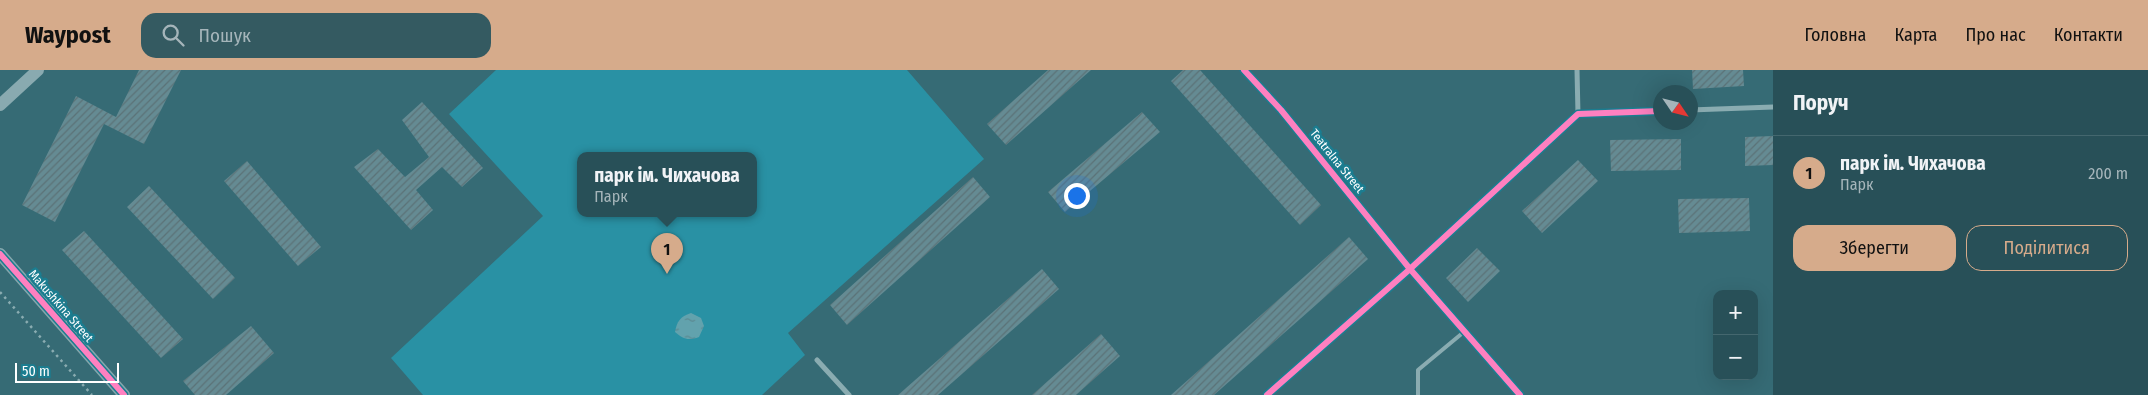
<!DOCTYPE html>
<html lang="uk">
<meta charset="utf-8">
<style>
:root{--surface:#285058;--page:#345a61;--text:#f1f3f6;--muted:#a5b5ba;--line:#44676e;--accent:#d6ab8b}
body{margin:0;font-family:"Fira Sans Condensed",sans-serif;background:var(--page);color:var(--text)}
.controls{position:absolute;right:15px;bottom:15px;display:grid;overflow:hidden;border-radius:10px;box-shadow:0 5px 20px #0002}
.controls button{width:45px;height:45px;display:grid;place-items:center;padding:0;border:0;border-bottom:1px solid var(--line);background:var(--surface);color:var(--text);font:25px sans-serif}
.compass{position:absolute;left:1653px;top:15px;width:45px;height:45px;border-radius:50%;background:var(--surface);box-shadow:0 5px 20px #0002;rotate:125deg}
.scale{position:absolute;left:15px;bottom:12px;width:104px;box-sizing:border-box;padding-left:5px;border:2px solid #fff;border-top:0;font-size:14px;line-height:18px;white-space:nowrap;color:#fff;-webkit-text-stroke:4px #1b7d90;paint-order:stroke}
.you{position:absolute;left:1076px;top:125px;width:18px;height:18px;margin:-12px;border:4px solid #fff;border-radius:50%;background:#1a73e8;box-shadow:0 0 0 8px #1a73e833}
.badge{display:grid;place-items:center;width:32px;height:32px;border-radius:50%;background:var(--accent);color:#111;font-size:16px;font-weight:700}
.pin{position:absolute;translate:-50% -41px;filter:drop-shadow(0 1px 2px #0008)}
.pin::after{content:'';position:absolute;top:26px;width:18px;height:15px;background:inherit;clip-path:polygon(0 0,100% 0,50% 100%)}
.popup{position:absolute;left:577px;top:82px;width:180px;height:65px;box-sizing:border-box;display:grid;place-content:center;border-radius:10px;background:var(--surface);filter:drop-shadow(0 1px 4px #0005);font-size:16px;white-space:nowrap;color:var(--muted)}
.popup b{font-size:19px;color:var(--text)}
.popup::after{content:'';position:absolute;left:50%;top:100%;margin-left:-10px;border:10px solid transparent;border-top-color:var(--surface)}
.list{margin:0;padding:0;list-style:none}
h2{display:flex;justify-content:space-between;align-items:center;height:65px;margin:0;padding:0 20px;font-size:21px}
h2 small{font-size:16px;font-weight:400;color:var(--muted)}
.list li{display:grid;grid-template-columns:32px 1fr auto;gap:15px;align-items:center;box-sizing:border-box;height:75px;padding:0 20px;border-top:1px solid var(--line)}
.list b{display:block;font-size:19px;white-space:nowrap}
.list p{margin:0;font-size:16px;white-space:nowrap;color:var(--muted)}
.list em{font-size:16px;font-style:normal;color:var(--muted)}
.actions{display:flex;gap:10px;padding:15px 20px}
.actions a{flex:1;padding:11px 0;border:1px solid var(--accent);border-radius:15px;text-align:center;font-size:18px;color:var(--accent)}
.actions .main{background:var(--accent);color:#111}
.icon{flex:none;width:28px;height:28px;fill:none;stroke:currentColor;stroke-width:2;stroke-linecap:round;stroke-linejoin:round}
.map{position:relative;flex:none;width:1773px;height:325px;overflow:hidden}
header{display:flex;align-items:center;gap:30px;box-sizing:border-box;height:70px;padding:0 25px;background:var(--accent);color:#111}
header strong{font-size:24px}
nav{display:flex;gap:28px;margin-inline-start:auto;font-size:18px}
.search{width:350px;height:45px;background:var(--page);display:flex;align-items:center;gap:12px;box-sizing:border-box;padding:0 18px;border-radius:15px;color:var(--muted);font-size:19px}
main{display:flex}
aside{flex:1;background:var(--surface)}
.map>svg:first-child{display:block}
.park{fill:#2991a4;fill-rule:evenodd}
.water{fill:url(#water-ripples)}
.building{fill:url(#building-hatch)}
.lines{fill:none;stroke-linecap:round;stroke-linejoin:round}
.path{stroke:#8aacb1;stroke-width:2.5;stroke-dasharray:2.5 4;stroke-linecap:butt}
.lane{stroke:#8aacb1;stroke-width:4}
.street{stroke:#8aacb1;stroke-width:5}
.secondary{stroke:#86a7ad;stroke-width:12}
.primary{stroke:#89aab0;stroke-width:12}
.cycleway-casing{stroke:#1b7d90;stroke-width:9}
.cycleway{stroke:#ff80c0;stroke-width:6}
.labels{text-anchor:middle;dominant-baseline:central;stroke-width:5;stroke-linejoin:round;paint-order:stroke}
.street-label{font-size:12px;fill:#fff;stroke:#1b7d90}
</style>
<header>
<strong>Waypost</strong>
<div class="search"><svg class="icon" aria-label="search" viewBox="0 0 24 24"><circle cx="10" cy="10" r="6"/><path d="M15 15l6 6"/></svg>Пошук</div>
<nav><a>Головна</a><a>Карта</a><a>Про нас</a><a>Контакти</a></nav>
</header>
<main>
<div class="map">
<svg width="1773" height="325" viewBox="0 0 1773 325">
<defs>
<pattern id="water-ripples" width="26" height="14" patternUnits="userSpaceOnUse" patternTransform="scale(1.25)"><rect width="26" height="14" fill="#62a2ad"/><path d="M2 4q2-2 4 0t4 0M15 11q2-2 4 0t4 0" fill="none" stroke="#5b8890"/></pattern>
<pattern id="building-hatch" width="6" height="6" patternUnits="userSpaceOnUse" patternTransform="scale(1.25)"><rect width="6" height="6" fill="#658b93"/><path d="M-1 1l2-2M0 6l6-6M5 7l2-2" fill="none" stroke="#5b7277"/></pattern>
</defs>
<rect width="100%" height="100%" fill="#366b75"/>
<!-- park -->
<path class="park" d="M496 0H907L984 89 788 263 805 285 762 325H423L391 288 543 146 449 44ZM581 85H753V143H581Z"/>
<!-- water -->
<path class="water" d="M691 243 701 248 704 256 699 267C688 271 683 269 675 262 677 251 680 247 691 243Z"/>
<!-- building -->
<g class="building">
<polygon points="139,0 181,0 144,74 104,54 55,152 22,135 76,26 116,47"/>
<polygon points="1048,0 1091,0 1006,75 987,54"/>
<polygon points="1183,0 1200,0 1321,135 1300,155 1171,11"/>
<polygon points="1692,0 1743,0 1744,16 1693,19"/>
<polygon points="422,32 483,98 462,117 442,97 416,120 433,140 411,160 354,97 378,79 405,107 429,87 402,50"/>
<polygon points="1142,42 1160,62 1065,142 1048,122"/>
<polygon points="1773,66 1773,95 1745,96 1745,67"/>
<polygon points="1681,69 1681,100 1611,101 1610,70"/>
<polygon points="1578,90 1598,111 1542,163 1522,141"/>
<polygon points="247,91 321,177 298,196 224,111"/>
<polygon points="973,107 990,127 847,255 830,235"/>
<polygon points="149,116 235,208 213,229 127,137"/>
<polygon points="1749,128 1750,161 1679,163 1678,129"/>
<polygon points="84,161 183,269 161,288 62,180"/>
<polygon points="1349,167 1368,189 1214,325 1171,325"/>
<polygon points="1477,178 1500,201 1468,232 1446,208"/>
<polygon points="1042,199 1059,219 938,325 898,325"/>
<polygon points="251,256 274,283 226,325 195,325 183,311"/>
<polygon points="1101,264 1120,286 1076,325 1032,325"/>
</g>
<g class="lines">
<!-- path -->
<polyline class="path" points="0,222 92,325"/>
<!-- lane -->
<polyline class="lane" points="1418,325 1418,300 1465,261"/>
<!-- street -->
<g class="street">
<polyline points="1244,0 1281,40 1410,199 1520,325"/>
<polyline points="1577,0 1578,44"/>
<polyline points="1690,40 1773,37"/>
<polyline points="817,290 849,325"/>
<polyline points="1267,325 1410,199 1578,44 1660,41"/>
</g>
<!-- secondary -->
<polyline class="secondary" points="0,184 124,325"/>
<!-- primary -->
<polyline class="primary" points="0,35 38,0"/>
<!-- cycleway casing -->
<g class="cycleway-casing">
<g id="cycleway">
<polyline points="1244,0 1281,40 1410,199 1520,325"/>
<polyline points="0,184 124,325"/>
<polyline points="1267,325 1410,199 1578,44 1660,41"/>
</g>
</g>
<!-- cycleway -->
<use href="#cycleway" class="cycleway"/>
</g>
<g class="labels">
<!-- street labels -->
<g class="street-label">
<text transform="translate(1337 91) rotate(51)">Teatralna Street</text>
<text transform="translate(61 236) rotate(49)">Makushkina Street</text>
</g>
</g>
</svg>
<div class="controls">
<button>+</button>
<button>−</button>
</div>
<svg class="compass" viewBox="-18 -18 36 36"><path d="M0-13l5 13h-10z" fill="#e53935"/><path d="M0 13l5-13h-10z" fill="#a5b5ba"/></svg>
<div class="scale">50 m</div>
<div class="you"></div>
<div class="pin badge" style="left:667px;top:204px">1</div>
<div class="popup"><b>парк ім. Чихачова</b>Парк</div>
</div>
<aside>
<h2>Поруч<small></small></h2>
<ul class="list">
<li><span class="badge">1</span><div><b>парк ім. Чихачова</b><p>Парк</p></div><em>200 m</em></li>
</ul>
<div class="actions"><a class="main">Зберегти</a><a>Поділитися</a></div>
</aside>
</main>
